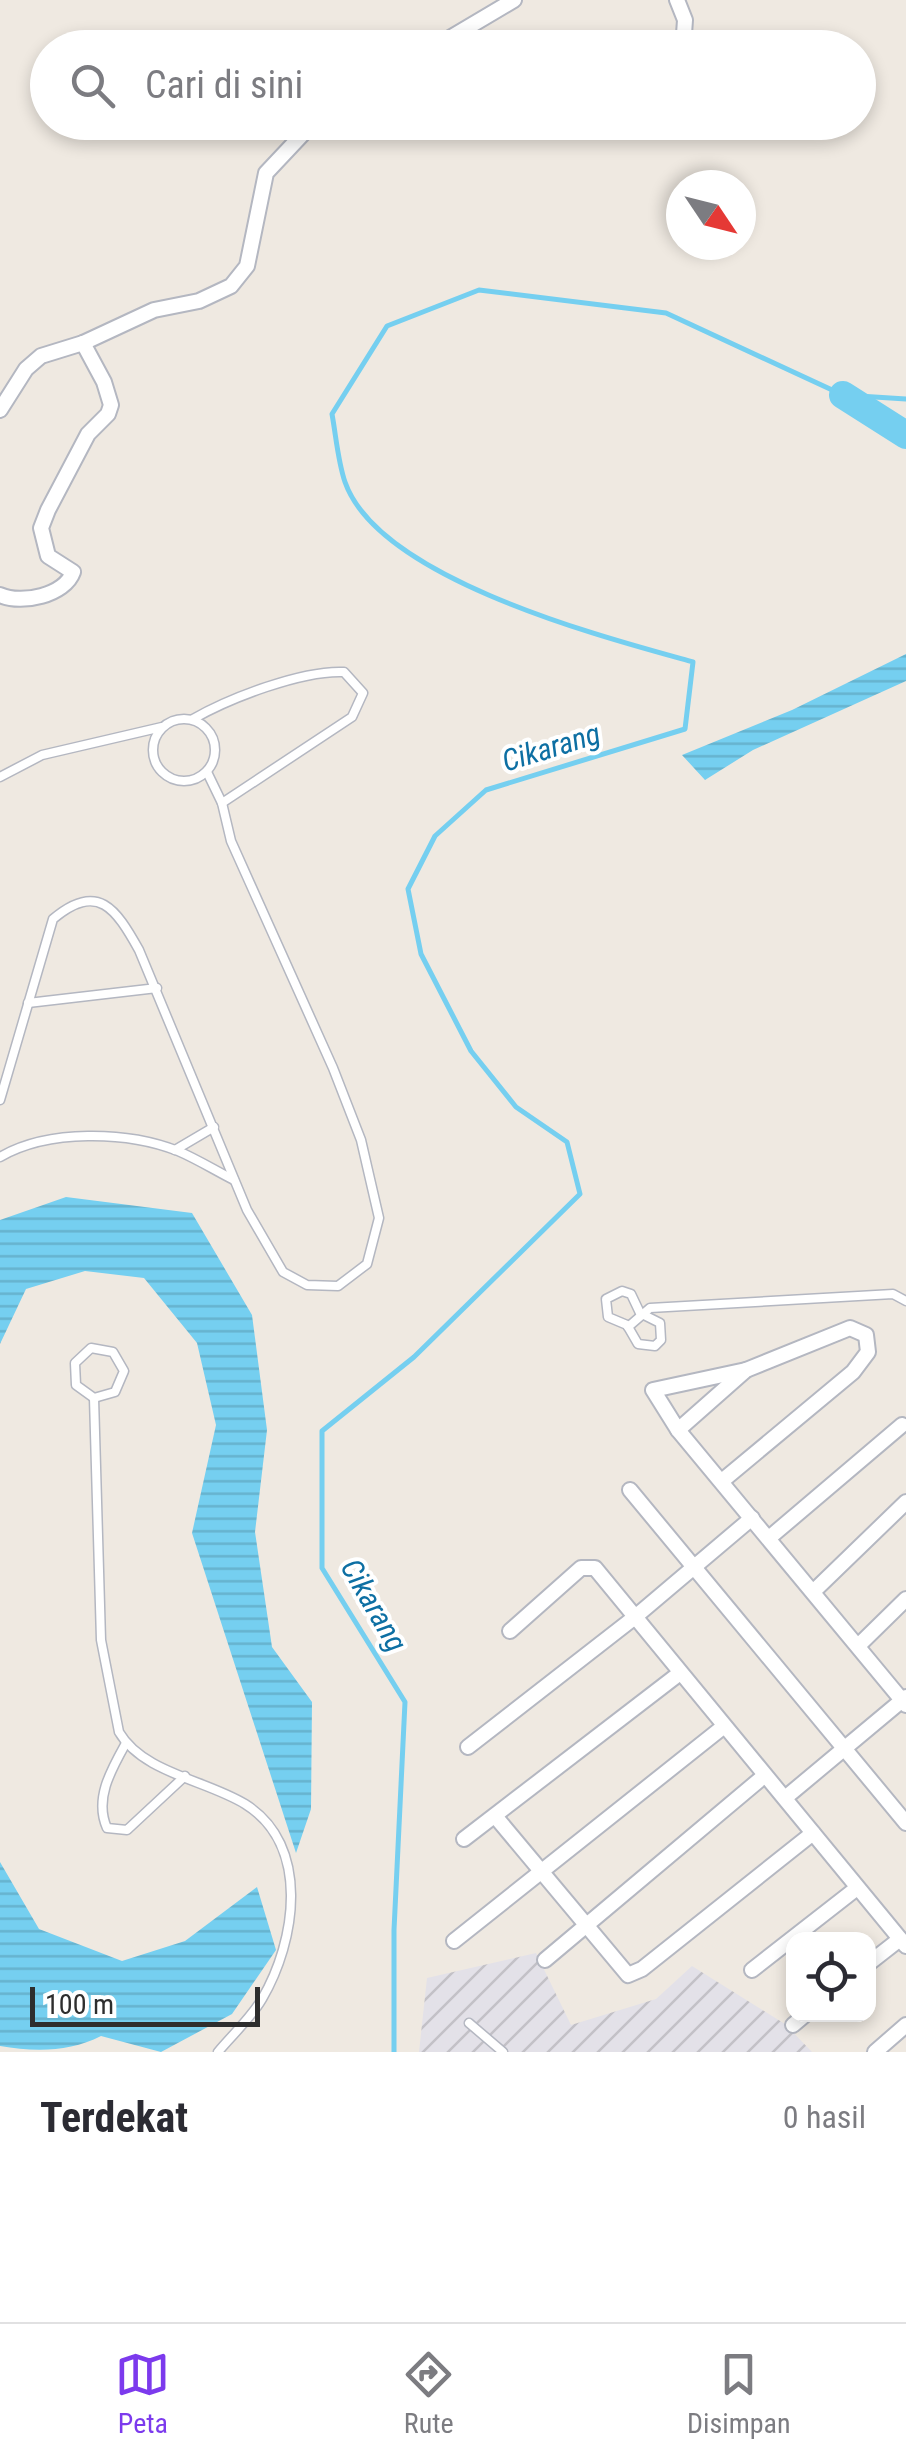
<!DOCTYPE html>
<html lang="id">
<style>
:root{--surface:#fff;--page:#f7f7f7;--text:#2b2b33;--muted:#7c7c81;--line:#e1e1e2;--accent:#7c3aed}
body{margin:0;font-family:"Roboto Condensed",sans-serif;background:var(--page);color:var(--text)}
.controls{position:absolute;right:30px;bottom:30px;display:grid;overflow:hidden;border-radius:20px;box-shadow:0 5px 15px #0003}
.controls button{width:90px;height:90px;display:grid;place-items:center;padding:0;border:0;border-bottom:2px solid var(--line);background:var(--surface);color:var(--text);font:50px sans-serif}
.compass{position:absolute;left:666px;top:170px;width:90px;height:90px;border-radius:50%;background:var(--surface);box-shadow:0 5px 15px #0003;rotate:125deg}
.scale{position:absolute;left:30px;bottom:25px;width:230px;box-sizing:border-box;padding-left:10px;border:5px solid #2e2e2e;border-top:0;font-size:28px;line-height:35px;white-space:nowrap;color:#2e2e2e;-webkit-text-stroke:8px #fff;paint-order:stroke}
.list{margin:0;padding:0;list-style:none}
h2{display:flex;justify-content:space-between;align-items:center;height:130px;margin:0;padding:0 40px;font-size:42px}
h2 small{font-size:32px;font-weight:400;color:var(--muted)}
.icon{flex:none;width:55px;height:55px;fill:none;stroke:currentColor;stroke-width:2;stroke-linecap:round;stroke-linejoin:round}
.map{position:relative;flex:none;width:906px;height:2052px;overflow:hidden}
.search{position:absolute;background:var(--surface);box-shadow:0 5px 15px #0003;left:30px;right:30px;top:30px;height:110px;display:flex;align-items:center;gap:25px;box-sizing:border-box;padding:0 35px;border-radius:55px;color:var(--muted);font-size:38px}
.sheet{height:270px;background:var(--surface)}
nav{display:flex;justify-content:space-around;align-items:center;box-sizing:border-box;height:140px;border-top:2px solid var(--line);background:var(--surface);font-size:28px;color:var(--muted)}
nav a{display:grid;justify-items:center;gap:5px}
nav .on{color:var(--accent)}
.map>svg:first-child{display:block}
.industrial{fill:url(#industrial-furrows)}
.water{fill:url(#water-rules)}
.lines{fill:none;stroke-linecap:round;stroke-linejoin:round}
.stream{stroke:#75cff0;stroke-width:5}
.river{stroke:#75cff0;stroke-width:28}
.service-casing{stroke:#b4b7c1;stroke-width:11}
.minor-casing{stroke:#b4b7c1;stroke-width:18}
.service{stroke:#fff;stroke-width:8}
.minor{stroke:#fff;stroke-width:14}
.labels{text-anchor:middle;dominant-baseline:central;stroke-width:8;stroke-linejoin:round;paint-order:stroke}
.water-label{font-size:30px;font-style:italic;fill:#0d6fa3;stroke:#fff}
</style>
<div class="map">
<svg width="906" height="2052" viewBox="0 0 906 2052">
<defs>
<pattern id="industrial-furrows" width="10" height="10" patternUnits="userSpaceOnUse" patternTransform="scale(2.5)"><rect width="10" height="10" fill="#e3e1e8"/><path d="M-1 1l2-2M0 10L10 0M9 11l2-2" fill="none" stroke="#c3c1c7"/></pattern>
<pattern id="water-rules" width="6" height="5" patternUnits="userSpaceOnUse" patternTransform="scale(2.5)"><rect width="6" height="5" fill="#75cff0"/><path d="M0 2.5h6" fill="none" stroke="#66b2ce"/></pattern>
</defs>
<rect width="100%" height="100%" fill="#efe9e1"/>
<!-- industrial -->
<polygon class="industrial" points="536,1953 571,2025 656,1999 692,1966 785,2024 812,2052 419,2052 427,1978"/>
<!-- water -->
<g class="water">
<polygon points="906,654 906,681 753,750 705,780 682,755 792,710"/>
<polygon points="66,1197 192,1213 252,1315 267,1430 255,1532 272,1647 312,1702 311,1809 296,1853 192,1533 216,1425 197,1343 144,1278 85,1271 26,1289 0,1344 0,1220"/>
<path d="M0 1862 39 1929 122 1961 185 1941 257 1887 276 1950 232 2014 161 2052 101 2036C70 2052 35 2052 0 2046Z"/>
</g>
<g class="lines">
<!-- stream -->
<path class="stream" d="M394 2052V1930L405 1702 322 1568V1431L414 1357 580 1194 567 1142 516 1107 471 1051 421 954 408 889 435 836 486 790 685 729 693 662C603 637 379 579 345 482 338 462 336 436 332 414L387 326 479 290 666 313 843 395 906 399"/>
<!-- river -->
<polyline class="river" points="843,395 906,435"/>
<!-- service casing -->
<g class="service-casing">
<g id="service">
<circle cx="184" cy="750" r="31"/>
<path d="M193 719C230 698 302 670 344 672L363 693 352 717 222 803"/>
<polyline points="0,777 42,755 162,727"/>
<polyline points="28,1003 157,988"/>
<path d="M0 1100 53 919C98 881 116 909 139 950L247 1210 283 1272 307 1285 338 1286 367 1264 379 1218 361 1140 333 1068 231 841 222 803 207 772"/>
<polyline points="175,1150 214,1127"/>
<path d="M0 1157C48 1129 127 1131 178 1151 197 1159 216 1171 234 1180"/>
<polygon points="622,1291 631,1294 640,1313 660,1323 661,1340 655,1346 638,1344 627,1325 608,1317 606,1299"/>
<polyline points="628,1327 650,1308 893,1294 906,1301"/>
<polygon points="91,1348 113,1352 124,1371 115,1392 94,1398 76,1385 75,1363"/>
<path d="M94 1398 101 1640 119 1732C143 1773 206 1780 245 1804 311 1845 296 1941 262 1999 251 2018 232 2035 218 2052"/>
<path d="M126 1743C111 1770 94 1799 107 1828L127 1830 185 1776"/>
<polyline points="469,2023 503,2052"/>
</g>
</g>
<!-- minor casing -->
<g class="minor-casing">
<g id="minor">
<polyline points="677,0 685,20 684,34"/>
<polyline points="433,48 514,0"/>
<polyline points="0,410 26,369 41,356 83,343 154,310 199,301 231,286 247,266 266,173 314,122"/>
<path d="M0 595C22 605 65 595 73 572L48 556 41 528 48 510 88 434 108 414 111 405 104 382 83 343"/>
<polyline points="746,1370 653,1390 678,1430 906,1705"/>
<polyline points="678,1430 746,1370 850,1328 866,1335 868,1352 853,1372 722,1481"/>
<polyline points="630,1490 906,1823"/>
<polyline points="769,1538 902,1425"/>
<polyline points="814,1591 906,1502"/>
<polyline points="510,1631 581,1568 595,1568 906,1946"/>
<polyline points="859,1645 906,1599"/>
<polyline points="468,1747 635,1617 752,1518"/>
<polyline points="785,1798 906,1697"/>
<polyline points="495,1816 628,1975 642,1969 813,1833"/>
<polyline points="464,1839 680,1673"/>
<polyline points="454,1941 723,1727"/>
<polyline points="545,1960 764,1776"/>
<polyline points="868,1964 900,1939"/>
<polyline points="752,1970 857,1888"/>
<polyline points="793,2025 806,2014"/>
<polyline points="875,2052 906,2025"/>
</g>
</g>
<!-- service -->
<use href="#service" class="service"/>
<!-- minor -->
<use href="#minor" class="minor"/>
</g>
<g class="labels">
<!-- water labels -->
<g class="water-label">
<text transform="translate(551 747) rotate(-17)">Cikarang</text>
<text transform="translate(374 1605) rotate(60)">Cikarang</text>
</g>
</g>
</svg>
<div class="controls">
<button><svg class="icon" aria-label="locate" viewBox="0 0 24 24"><circle cx="12" cy="12" r="6"/><path d="M12 2v4M12 18v4M2 12h4M18 12h4"/></svg></button>
</div>
<svg class="compass" viewBox="-18 -18 36 36"><path d="M0-13l5 13h-10z" fill="#e53935"/><path d="M0 13l5-13h-10z" fill="#7c7c81"/></svg>
<div class="scale">100 m</div>
<div class="search"><svg class="icon" aria-label="search" viewBox="0 0 24 24"><circle cx="10" cy="10" r="6"/><path d="M15 15l6 6"/></svg>Cari di sini</div>
</div>
<section class="sheet">
<h2>Terdekat<small>0 hasil</small></h2>
<ul class="list">
</ul>
</section>
<nav>
<a class="on"><svg class="icon" aria-label="map" viewBox="0 0 24 24"><path d="M3 6l6-2 6 2 6-2v14l-6 2-6-2-6 2zM9 4v14M15 6v14"/></svg>Peta</a>
<a><svg class="icon" aria-label="directions" viewBox="0 0 24 24"><path d="M12 3l9 9-9 9-9-9zM9 14v-3h6M13 9l2 2-2 2"/></svg>Rute</a>
<a><svg class="icon" aria-label="saved" viewBox="0 0 24 24"><path d="M7 4h10v16l-5-4-5 4z"/></svg>Disimpan</a>
</nav>
